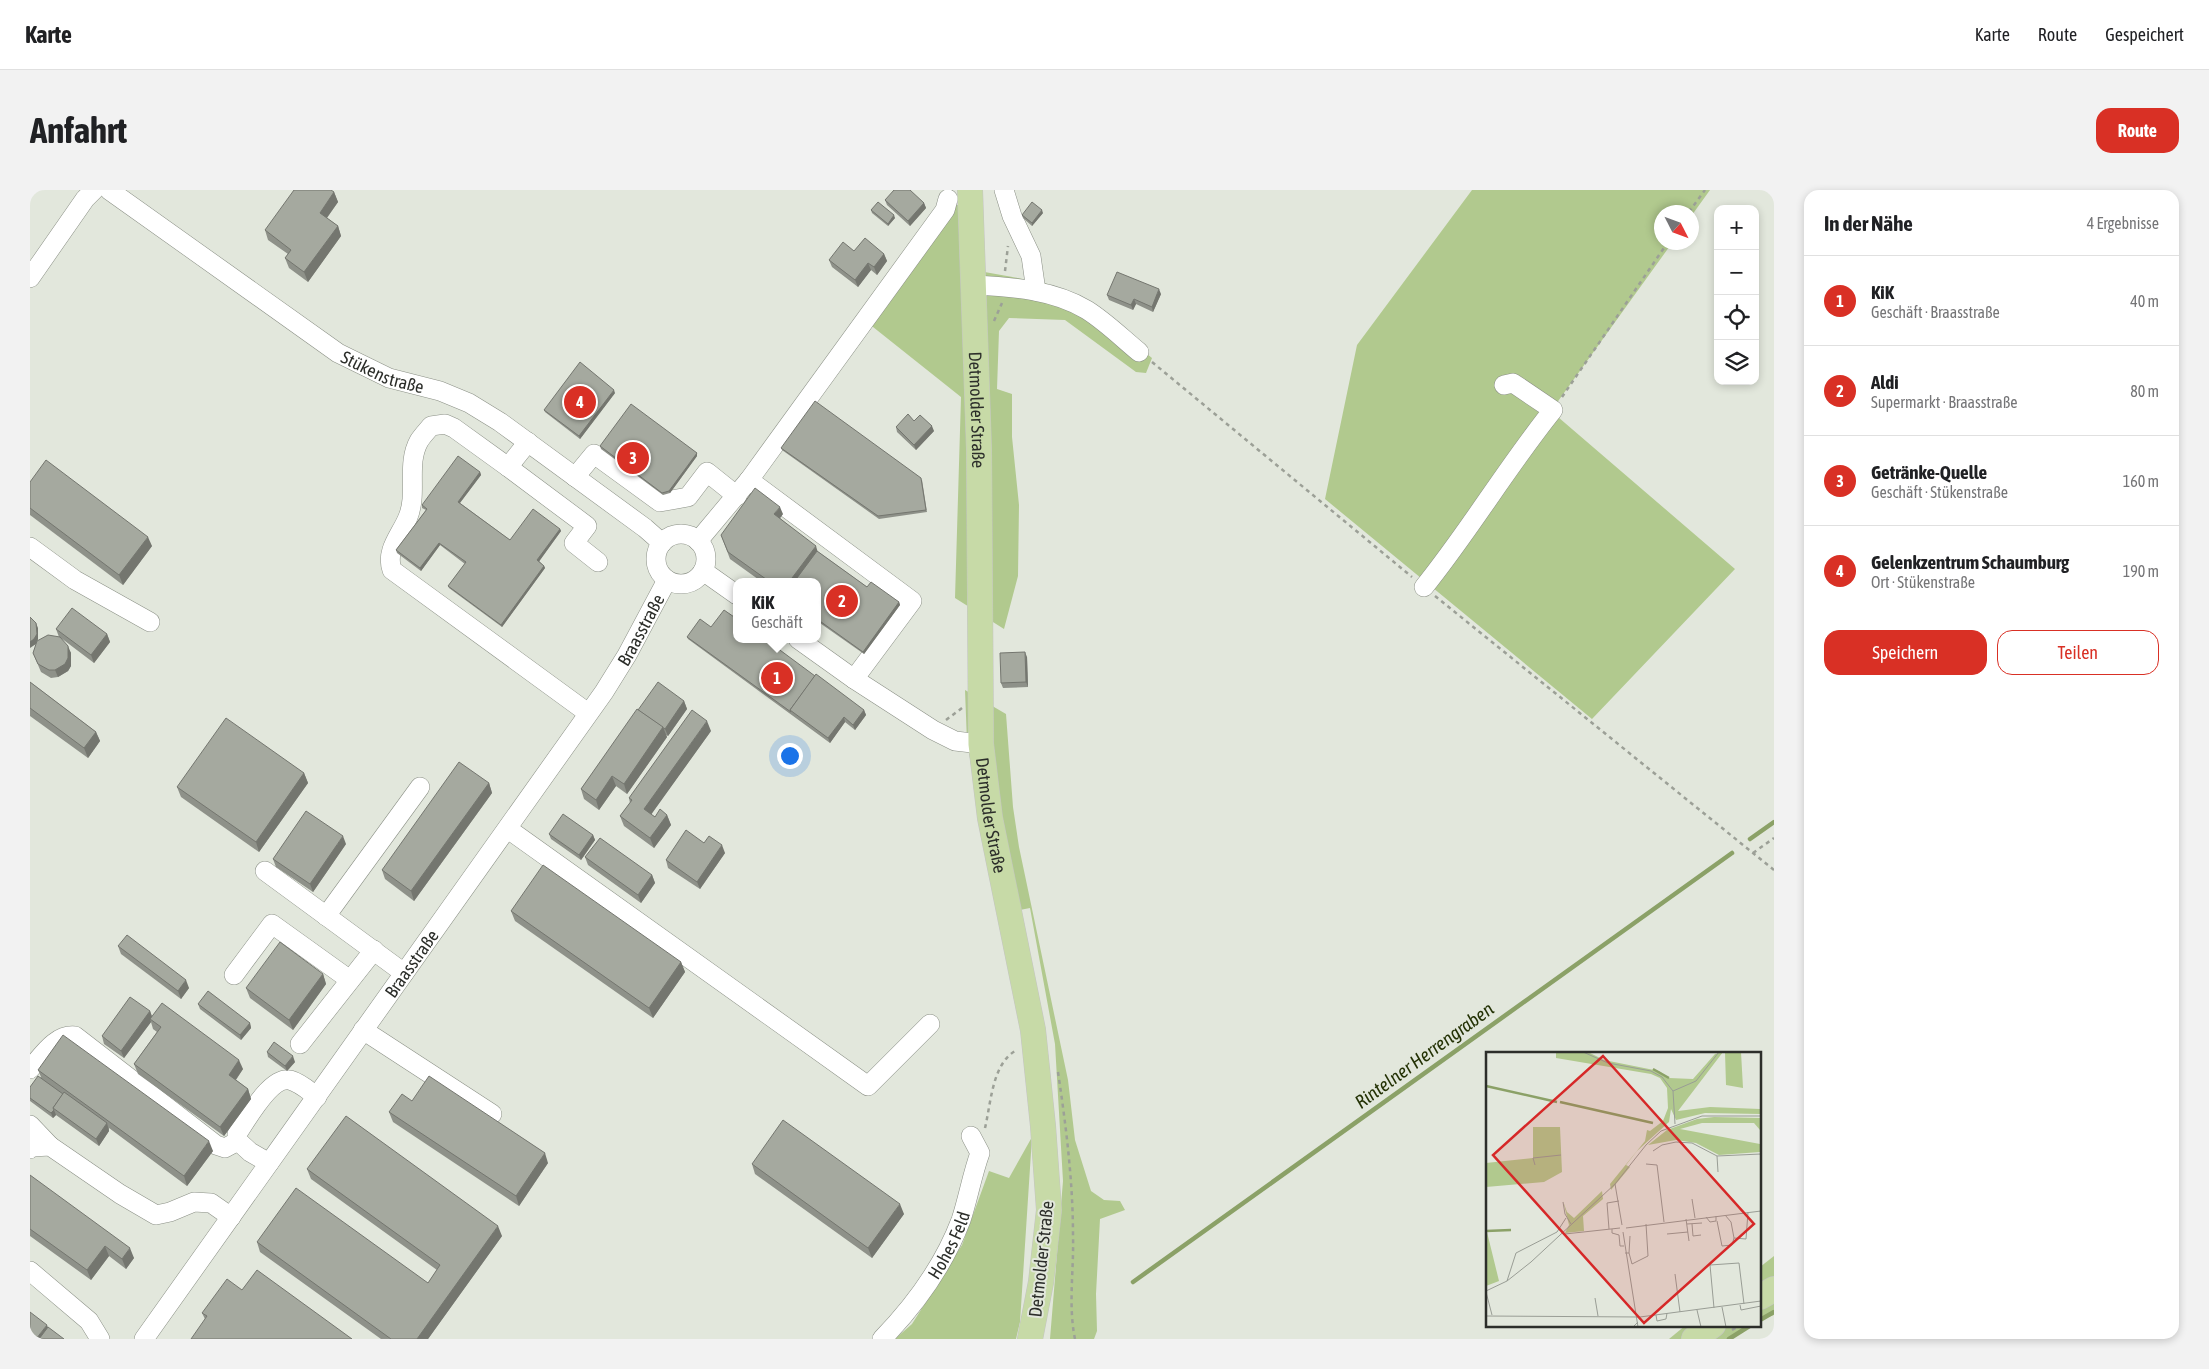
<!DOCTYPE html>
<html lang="de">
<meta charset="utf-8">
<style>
:root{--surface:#fff;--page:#f2f2f2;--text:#202124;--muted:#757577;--line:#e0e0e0;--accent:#d93025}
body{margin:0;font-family:"Asap Condensed",sans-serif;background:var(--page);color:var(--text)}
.controls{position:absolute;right:15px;top:15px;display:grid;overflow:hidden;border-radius:10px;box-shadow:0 2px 8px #0003}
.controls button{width:45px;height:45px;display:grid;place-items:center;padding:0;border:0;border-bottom:1px solid var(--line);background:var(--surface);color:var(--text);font:25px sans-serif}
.compass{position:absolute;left:1624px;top:15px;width:45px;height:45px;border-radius:50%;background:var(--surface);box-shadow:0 2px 8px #0003;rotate:132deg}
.you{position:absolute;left:759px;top:565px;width:18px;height:18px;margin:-12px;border:4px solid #fff;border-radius:50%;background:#1a73e8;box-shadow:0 0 0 8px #1a73e833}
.badge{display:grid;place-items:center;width:32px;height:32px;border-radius:50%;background:var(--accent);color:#fff;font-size:16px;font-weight:700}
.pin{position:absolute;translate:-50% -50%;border:2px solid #fff;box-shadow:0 1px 5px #0006}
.popup{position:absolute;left:703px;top:388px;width:88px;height:65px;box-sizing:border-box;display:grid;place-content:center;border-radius:10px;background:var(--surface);filter:drop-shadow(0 1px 4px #0005);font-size:16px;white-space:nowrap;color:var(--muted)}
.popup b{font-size:19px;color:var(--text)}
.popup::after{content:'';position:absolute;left:50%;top:100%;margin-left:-10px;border:10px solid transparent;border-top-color:var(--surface)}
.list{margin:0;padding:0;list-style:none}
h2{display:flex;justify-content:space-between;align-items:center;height:65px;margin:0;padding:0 20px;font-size:21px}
h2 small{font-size:16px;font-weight:400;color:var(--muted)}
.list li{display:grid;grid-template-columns:32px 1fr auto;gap:15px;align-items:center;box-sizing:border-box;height:90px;padding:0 20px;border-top:1px solid var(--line)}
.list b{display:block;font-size:19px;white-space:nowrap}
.list p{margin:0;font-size:16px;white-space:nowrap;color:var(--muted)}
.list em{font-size:16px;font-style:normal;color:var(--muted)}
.actions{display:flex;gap:10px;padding:15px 20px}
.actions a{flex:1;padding:11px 0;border:1px solid var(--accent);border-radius:15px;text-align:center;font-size:18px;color:var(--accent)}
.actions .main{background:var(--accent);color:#fff}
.icon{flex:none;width:28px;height:28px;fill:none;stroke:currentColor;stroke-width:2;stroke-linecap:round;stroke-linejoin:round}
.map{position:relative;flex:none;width:1744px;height:1149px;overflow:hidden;border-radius:15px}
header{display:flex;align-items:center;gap:30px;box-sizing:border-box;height:70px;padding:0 25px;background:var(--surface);border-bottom:1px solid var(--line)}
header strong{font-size:24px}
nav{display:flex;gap:28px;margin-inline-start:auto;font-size:18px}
.intro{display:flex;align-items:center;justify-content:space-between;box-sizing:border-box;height:120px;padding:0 30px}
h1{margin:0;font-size:35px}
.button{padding:12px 22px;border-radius:15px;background:var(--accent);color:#fff;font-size:18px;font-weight:700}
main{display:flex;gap:30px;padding:0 30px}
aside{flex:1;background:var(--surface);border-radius:15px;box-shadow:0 2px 8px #0003}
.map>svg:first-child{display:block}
.green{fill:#b1c98e}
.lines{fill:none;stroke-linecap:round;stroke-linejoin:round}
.stream{stroke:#8ba167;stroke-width:4.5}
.minor-casing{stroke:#8b9086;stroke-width:20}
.major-casing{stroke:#c4c4c3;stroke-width:26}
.path{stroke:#9ca097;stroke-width:2.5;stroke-dasharray:4 4;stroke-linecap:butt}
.minor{stroke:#fff;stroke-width:19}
.major{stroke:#c7daa7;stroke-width:25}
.wall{fill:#8e9189}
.shaded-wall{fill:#74766f}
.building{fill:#a5a99f;stroke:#74766f}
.labels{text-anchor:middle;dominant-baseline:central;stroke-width:4;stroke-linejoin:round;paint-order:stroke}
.street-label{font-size:18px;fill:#2c2e2a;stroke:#e2e7dc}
.water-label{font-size:19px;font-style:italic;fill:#243205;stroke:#e2e7dc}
.inset-river{fill:none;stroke:#8ba167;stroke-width:2.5}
.inset-road{fill:none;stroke:#999d95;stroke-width:1}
.view{fill:#d62828;fill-opacity:0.15;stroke:#d62828;stroke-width:2.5}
.inset-edge{fill:none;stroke:#2c2e2a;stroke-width:2.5}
</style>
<header>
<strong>Karte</strong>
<nav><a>Karte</a><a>Route</a><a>Gespeichert</a></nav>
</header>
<div class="intro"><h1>Anfahrt</h1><a class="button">Route</a></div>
<main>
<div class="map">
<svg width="1744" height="1149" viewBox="0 0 1744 1149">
<rect width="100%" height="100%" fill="#e2e7dc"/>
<!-- green -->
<g class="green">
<polygon points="1442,0 1680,0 1662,25 1662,22 1632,22 1632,52 1642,53 1521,221 1705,379 1562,529 1295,309 1327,155"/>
<polygon points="926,15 947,15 949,81 1015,93 1053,113 1122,168 1116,183 1106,182 1035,130 979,128 969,141 967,199 982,204 982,247 989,315 988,386 974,439 925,408 931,207 838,133"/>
<polygon points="935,500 976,524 983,617 989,657 1038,890 1045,950 1061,1001 1074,1010 1090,1011 1095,1020 1070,1029 1066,1104 1067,1141 1064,1149 1020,1149 1033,991 1025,854 1000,718 968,724 937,552"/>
<polygon points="1002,947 990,1132 986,1149 865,1149 882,1134 932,1055 959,981 979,988"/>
<polygon points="1744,1066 1744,1125 1730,1130 1730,1077"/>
<polygon points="1656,1135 1718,1135 1698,1149 1639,1149"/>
</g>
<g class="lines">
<!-- stream -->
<g class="stream">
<polyline points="1720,649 1744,632"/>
<polyline points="1103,1092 1702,663"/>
<polyline points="1730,1130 1744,1122"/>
<polyline points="1699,1149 1721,1135"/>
</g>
<!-- minor casing -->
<g class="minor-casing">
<g id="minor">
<path id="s1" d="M79 0 308 163 359 188 410 201 439 213 470 232 615 338 632 353"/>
<polyline points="974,0 982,26 1001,66 1006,101"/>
<polyline points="0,88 55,9 64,0"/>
<path d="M945 95C983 97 1024 100 1057 120 1076 132 1092 148 1109 162"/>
<path d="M498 252 478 277 424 238 415 234 401 236C397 241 392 246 389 251 376 274 388 303 378 327 371 345 355 360 362 380L558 523"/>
<polyline points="478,277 557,336 544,353 568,372"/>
<polyline points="545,287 564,264 630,312 658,307 677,282 707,306"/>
<polyline points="719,290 882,411 824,489"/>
<circle cx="651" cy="369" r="25"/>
<polyline points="668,351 719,290 915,20 918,9"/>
<polyline points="0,357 45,390 120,432"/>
<polyline points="673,381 707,405"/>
<path d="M1394 397C1440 340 1477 277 1523 220L1483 193 1474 195"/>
<polyline points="768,449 824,489 903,540 925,551 951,554"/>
<polyline points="478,639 838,896 900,834"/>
<polyline points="235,681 374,783"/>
<polyline points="296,726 390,597"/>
<polyline points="204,785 242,734 320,790"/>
<polyline points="333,840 462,924"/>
<polyline points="270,854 344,760"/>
<path d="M0 879C12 866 25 844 45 846L186 955 195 958 208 951"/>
<polyline points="0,935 20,956"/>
<polyline points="0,959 2,957 20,956 90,1004 126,1025 140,1022 164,1012 181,1013 201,1027"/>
<path d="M239 973 220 962 208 951 207 944C217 930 240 886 260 890 271 893 279 901 287 907"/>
<polyline points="0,1081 59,1131 70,1149"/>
<path id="s2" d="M114 1149 574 502 597 465 637 390"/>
<path id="s3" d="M852 1149C885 1115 914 1075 931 1030 938 1009 942 985 950 963L941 946"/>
</g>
</g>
<!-- major casing -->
<g class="major-casing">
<g id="major">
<path id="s4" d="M940 0 949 259 951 554 960 628 1003 840 1013 936 1019 1020 1011 1092 1000 1149"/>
<polyline points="1730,1107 1744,1099"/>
<polyline points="1664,1149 1683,1135"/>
</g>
</g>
<!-- path -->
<g class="path">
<polyline points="1659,22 1675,0"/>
<polyline points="975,81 978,56"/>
<polyline points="964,131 972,113"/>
<polyline points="1122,172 1382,387"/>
<polyline points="1532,207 1638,52"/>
<polyline points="1405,406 1744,680"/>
<polyline points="916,530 932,518"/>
<polyline points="1723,663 1744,648"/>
<path d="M1028 882C1036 936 1043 991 1043 1046 1044 1080 1038 1115 1045 1149"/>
<path d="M955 938C961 913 962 875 985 861"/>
<polyline points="1702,1140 1710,1135"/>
</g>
<!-- minor -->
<use href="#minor" class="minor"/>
<!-- major -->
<use href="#major" class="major"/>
</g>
<!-- wall -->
<g class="wall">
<polygon points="304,2 308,12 297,28 308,36 311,46 278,92 259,78 255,68 258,64 238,50 235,40"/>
<polygon points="855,10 894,13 896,18 880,36 857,15"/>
<polygon points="841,20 865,28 858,36 842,23"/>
<polygon points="1013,23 1002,36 993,28 992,25"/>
<polygon points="824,61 854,64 857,71 847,85 841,80 828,97 802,77 799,70"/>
<polygon points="1131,104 1123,122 1106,114 1103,120 1079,110 1077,105"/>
<polygon points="585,203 550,249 515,222 514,220"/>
<polygon points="884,231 904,241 886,260 867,242 866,237"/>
<polygon points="570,256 667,263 667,266 640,303 633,305 571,259"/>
<polygon points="751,258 892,290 897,322 849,329 752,260"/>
<polygon points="450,282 451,285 430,313 480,350 530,339 531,341 509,371 514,376 515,378 472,437 419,398 418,396 435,374 410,355 391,381 367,363 366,360 396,320 392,318 392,315"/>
<polygon points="0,292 122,356 93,395 0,325"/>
<polygon points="753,324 750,328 787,361 837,397 869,412 870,415 834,464 787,431 787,392 732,392 700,369 691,345"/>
<polygon points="681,437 707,449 834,520 836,525 825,540 815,532 800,553 658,449 657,447"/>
<polygon points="8,438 8,449 7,451 29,447 26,439 77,444 80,452 64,473 31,448 41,463 41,476 38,481 28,487 21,488 11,482 3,463 7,452 6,454"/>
<polygon points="997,467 998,497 973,498 971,493"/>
<polygon points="0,492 66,542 70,551 58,568 0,526"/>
<polygon points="654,511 657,519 638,546 636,545 637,547 597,604 586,596 569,620 554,609 551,599 608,520"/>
<polygon points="681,541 621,624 625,627 637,625 641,635 624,658 594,636 590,626 600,613 599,608"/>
<polygon points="274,583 278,593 229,662 151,607 147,597"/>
<polygon points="459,593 462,603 384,711 355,689 352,680"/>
<polygon points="519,644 563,645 565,650 551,670 521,649"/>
<polygon points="674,653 695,663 670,699 638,678 636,670"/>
<polygon points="316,654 283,702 246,677 243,669"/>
<polygon points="555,667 622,685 625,693 611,713 558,675"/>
<polygon points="481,721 651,772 655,782 623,828 485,731"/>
<polygon points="88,756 159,798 151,809 91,764"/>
<polygon points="293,784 296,794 263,840 220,808 216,798"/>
<polygon points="168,814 220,833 221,838 211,850 170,819"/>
<polygon points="120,821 122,827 213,879 206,890 218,899 221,909 194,946 108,884 104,874 127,842 123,839 121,832 94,868 74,854 72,846"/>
<polygon points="237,862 265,872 257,881 238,867"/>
<polygon points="8,880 183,961 157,996 79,938 79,941 69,956 26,925 23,928 0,911 0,897 11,887"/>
<polygon points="382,911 518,973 489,1016 363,932 359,922"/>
<polygon points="722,974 874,1024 842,1068 725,984"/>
<polygon points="277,979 472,1046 398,1149 351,1149 230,1062 227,1052 398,1093 407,1080 281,989"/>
<polygon points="0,985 104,1068 96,1079 79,1066 61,1090 0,1046"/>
<polygon points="212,1100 175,1129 172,1123"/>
</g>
<!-- shaded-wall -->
<g class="shaded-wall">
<polygon points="304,2 308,12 293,33 290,23"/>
<polygon points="894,13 896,18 880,36 878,31"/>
<polygon points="1012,20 1013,23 1002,36 1002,33"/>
<polygon points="864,25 865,28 858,36 858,34"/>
<polygon points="308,36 311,46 278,92 274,82"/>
<polygon points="854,64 857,71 847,85 844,77"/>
<polygon points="838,73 841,80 828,97 825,90"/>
<polygon points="1129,99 1131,104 1123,122 1122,117"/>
<polygon points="1104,109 1106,114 1103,120 1101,115"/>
<polygon points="584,200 585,203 550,249 549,246"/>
<polygon points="902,236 904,241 886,260 884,255"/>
<polygon points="667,263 667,266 640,303 639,301"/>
<polygon points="450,282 451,285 429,314 428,312"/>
<polygon points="750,317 753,324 747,332 744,324"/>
<polygon points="530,339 531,341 508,373 507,370"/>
<polygon points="118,347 122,356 93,395 89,385"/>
<polygon points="409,353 410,355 391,381 390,378"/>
<polygon points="786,356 788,363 767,392 759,392"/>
<polygon points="514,376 515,378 472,437 471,435"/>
<polygon points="869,412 870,415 834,464 833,462"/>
<polygon points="6,433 8,438 8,449 6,454 0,458 0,452"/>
<polygon points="77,444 80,452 64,473 61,465"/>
<polygon points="38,456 41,463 41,476 38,481 28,487 25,480"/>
<polygon points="995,462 997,467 998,497 996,492"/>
<polygon points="654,511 657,519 638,546 635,539"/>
<polygon points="834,520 836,525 825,540 823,535"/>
<polygon points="814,527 815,532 800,553 798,548"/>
<polygon points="677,531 681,541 618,629 614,619"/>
<polygon points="633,537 637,547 597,604 594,594"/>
<polygon points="66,542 70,551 58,568 54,558"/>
<polygon points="274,583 278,593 229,662 226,652"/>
<polygon points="582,586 586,596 569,620 566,610"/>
<polygon points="459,593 462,603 384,711 381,701"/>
<polygon points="637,625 641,635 624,658 620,648"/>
<polygon points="563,645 565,650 551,670 549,665"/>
<polygon points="313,646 316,654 283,702 280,694"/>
<polygon points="692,655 695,663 670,699 667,692"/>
<polygon points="622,685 625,693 611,713 608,705"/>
<polygon points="651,772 655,782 623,828 619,818"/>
<polygon points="293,784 296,794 263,840 259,830"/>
<polygon points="156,790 159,798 151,809 148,801"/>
<polygon points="120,821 123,829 120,829 121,832 94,868 91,861"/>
<polygon points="220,833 221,838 211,850 210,845"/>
<polygon points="263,866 265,872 257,881 255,876"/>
<polygon points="209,870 213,879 202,895 199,885"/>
<polygon points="218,899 221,909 194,946 190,937"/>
<polygon points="24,920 26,925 23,928 21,923"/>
<polygon points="77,933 79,941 69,956 66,949"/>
<polygon points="179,951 183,961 157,996 154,986"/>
<polygon points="515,963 518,973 489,1016 486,1006"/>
<polygon points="870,1014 874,1024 842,1068 838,1058"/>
<polygon points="468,1036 472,1046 398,1149 387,1149"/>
<polygon points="75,1056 79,1066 61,1090 57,1080"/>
<polygon points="100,1058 104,1068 96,1079 92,1069"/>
<polygon points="17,1135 21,1145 17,1149 6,1149"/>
</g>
<!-- building -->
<g class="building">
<polygon points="264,0 301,0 304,2 290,23 308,36 274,82 255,68 261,60 235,40"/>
<polygon points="864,0 880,0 894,13 878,31 855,10"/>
<polygon points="848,12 864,25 858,34 841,20"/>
<polygon points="1002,12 1012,20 1002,33 992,25"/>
<polygon points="835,48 854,64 844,77 838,73 825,90 799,70 813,52 824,61"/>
<polygon points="1087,82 1129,99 1122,117 1104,109 1101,115 1077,105"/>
<polygon points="550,172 584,200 549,246 514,220"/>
<polygon points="785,211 891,288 896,320 848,326 751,258"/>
<polygon points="601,214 667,263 639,301 632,303 570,256"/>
<polygon points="878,224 884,231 890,225 902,236 884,255 866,237"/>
<polygon points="428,266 450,282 428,312 480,350 503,319 530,339 507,370 514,376 471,435 418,396 436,372 409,353 390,378 366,360 397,319 392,315"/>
<polygon points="16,270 118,347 89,385 0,318 0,292"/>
<polygon points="725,298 750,317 744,324 786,356 759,392 740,392 698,362 691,345"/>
<polygon points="787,361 837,397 841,392 869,412 833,462 787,429 787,392 764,392"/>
<polygon points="42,418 77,444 61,465 26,439"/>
<polygon points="694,420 707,429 707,449 735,449 785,486 760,520 761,522 657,447 670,429 681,437"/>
<polygon points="0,427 6,433 7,444 4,449 0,452"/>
<polygon points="18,445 30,447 38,456 38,468 35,474 25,480 19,480 8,474 3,463 7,451"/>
<polygon points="995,462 996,492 971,493 970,463"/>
<polygon points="786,484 834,520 823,535 814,527 798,548 760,520"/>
<polygon points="0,492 66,542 54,558 0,518"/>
<polygon points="628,492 654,511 635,539 608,520"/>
<polygon points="607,519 633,537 594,594 582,586 566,610 551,599"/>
<polygon points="662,520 677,531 614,619 625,627 630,619 637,625 620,648 590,626 602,610 599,608"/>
<polygon points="196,528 274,583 226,652 147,597"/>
<polygon points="429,572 459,593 381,701 352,680"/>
<polygon points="276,621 313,646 280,694 243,669"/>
<polygon points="533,624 563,645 549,665 519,644"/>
<polygon points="656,640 674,653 679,646 692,655 667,692 636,670"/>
<polygon points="570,648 622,685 608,705 555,667"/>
<polygon points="513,675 651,772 619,818 481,721"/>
<polygon points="97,745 156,790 148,801 88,756"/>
<polygon points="250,752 293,784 259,830 216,798"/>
<polygon points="178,801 220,833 210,845 168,814"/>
<polygon points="100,807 120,821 91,861 72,846"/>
<polygon points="132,813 209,870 199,885 218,899 190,937 104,874 131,837 120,829"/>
<polygon points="33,845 179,951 154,986 8,880"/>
<polygon points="244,852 263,866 255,876 237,862"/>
<polygon points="8,886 33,904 23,918 24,920 21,923 0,908 0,897"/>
<polygon points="399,886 515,963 486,1006 359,922 372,904 382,911"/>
<polygon points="34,902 77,933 66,949 23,918"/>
<polygon points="316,926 468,1036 387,1149 361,1149 227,1052 266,998 398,1093 410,1075 277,979"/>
<polygon points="753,930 870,1014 838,1058 722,974"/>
<polygon points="0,985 100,1058 92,1069 75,1056 57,1080 0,1039"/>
<polygon points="227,1080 322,1149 161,1149 177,1126 172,1123 197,1089 212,1100"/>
<polygon points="0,1122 17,1135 6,1149 0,1149"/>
<polygon points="18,1137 34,1149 9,1149"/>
</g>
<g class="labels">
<!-- street labels -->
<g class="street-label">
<text stroke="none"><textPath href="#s1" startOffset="330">Stükenstraße</textPath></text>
<text stroke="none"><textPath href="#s4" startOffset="220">Detmolder Straße</textPath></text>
<text stroke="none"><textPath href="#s2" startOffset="866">Braasstraße</textPath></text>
<text stroke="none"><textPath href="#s4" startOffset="626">Detmolder Straße</textPath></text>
<text stroke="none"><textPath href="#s2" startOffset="461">Braasstraße</textPath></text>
<text stroke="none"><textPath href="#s3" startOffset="116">Hohes Feld</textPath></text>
<text transform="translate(1011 1069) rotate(-84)">Detmolder Straße</text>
</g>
<!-- water labels -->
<g class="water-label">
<text transform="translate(1394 865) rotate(-36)">Rintelner Herrengraben</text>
</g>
</g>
<!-- overview -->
<g transform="translate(1456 862)">
<rect width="275" height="275" fill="#e2e7dc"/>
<path d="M70 0H102L118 8 173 19 183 26 207 27 229 2 237 0 192 59 224 55 274 57 275 62 219 61 190 68 185 57 183 70 151 99 140 113 144 115 125 138 124 132 159 89 161 78 164 79 177 69 182 56 181 36 174 26 165 22 70 6ZM239 0H255L257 36 240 33ZM228 65 275 66 274 78 268 71H216L194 77 274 92V100L233 103 210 91 190 88 162 93 181 78 211 67ZM47 75H74L76 120 58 130 0 135V111L47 106ZM116 139 117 147 97 164 98 179 79 181 83 173 77 149 81 160 88 166ZM0 176 13 229 0 234Z" fill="#b1c98e"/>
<path class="inset-river" d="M167 17 183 26M0 34 71 50M74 50 167 71M0 179 25 178"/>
<path class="inset-road" d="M97 0 122 11 165 19 176 25 187 39 189 72M187 39 210 29 233 0M167 99 176 93 190 90 206 91 231 104 275 102M231 104 232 120M160 112 171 113 178 170M49 113 47 106 75 103M129 132 136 173M206 147 209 166M77 150 79 162 85 172M239 163 245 170 248 186 260 187 262 160M220 165 224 170 230 169V164M200 167 203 189M231 169 236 194 246 193 248 186M201 172 216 171M206 172 207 184 215 183M140 176 275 159M123 177 121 151 133 149M126 177V181L133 183 134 194H138M137 180 152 275M79 182 134 176M181 182 202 180M139 201H143L146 212 162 204 160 172M143 201 144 184M189 222 194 260M21 229 30 201 71 180 80 166M0 239 21 229 45 210 129 132 160 93 175 79 216 64H275M0 240 6 263M109 246 112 264M254 253 255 258 275 254M236 255 240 275M228 256 224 213 253 211 258 252M211 258 215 275M170 263 171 269 180 267 181 261M0 264 154 265 275 249M115 275H147L152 270"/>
<path class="view" d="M117 4 268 172 158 271 7 103Z"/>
<rect width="275" height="275" class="inset-edge"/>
</g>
</svg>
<div class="controls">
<button>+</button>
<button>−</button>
<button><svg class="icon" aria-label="locate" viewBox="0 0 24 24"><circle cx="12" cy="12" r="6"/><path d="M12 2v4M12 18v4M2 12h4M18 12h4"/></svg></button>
<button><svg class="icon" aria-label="layers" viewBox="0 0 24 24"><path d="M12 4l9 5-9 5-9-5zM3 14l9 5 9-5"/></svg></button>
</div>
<svg class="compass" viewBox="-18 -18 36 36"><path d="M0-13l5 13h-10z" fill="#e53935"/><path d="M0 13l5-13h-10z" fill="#757577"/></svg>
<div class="you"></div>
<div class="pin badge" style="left:747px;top:488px">1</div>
<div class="popup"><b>KiK</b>Geschäft</div>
<div class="pin badge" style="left:812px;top:411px">2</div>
<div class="pin badge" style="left:603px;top:268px">3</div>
<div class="pin badge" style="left:550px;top:212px">4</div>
</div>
<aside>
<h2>In der Nähe<small>4 Ergebnisse</small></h2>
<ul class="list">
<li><span class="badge">1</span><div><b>KiK</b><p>Geschäft · Braasstraße</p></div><em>40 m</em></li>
<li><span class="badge">2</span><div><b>Aldi</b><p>Supermarkt · Braasstraße</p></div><em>80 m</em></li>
<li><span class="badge">3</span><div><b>Getränke-Quelle</b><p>Geschäft · Stükenstraße</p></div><em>160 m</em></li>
<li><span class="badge">4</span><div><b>Gelenkzentrum Schaumburg</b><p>Ort · Stükenstraße</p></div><em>190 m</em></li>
</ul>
<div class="actions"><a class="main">Speichern</a><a>Teilen</a></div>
</aside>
</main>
